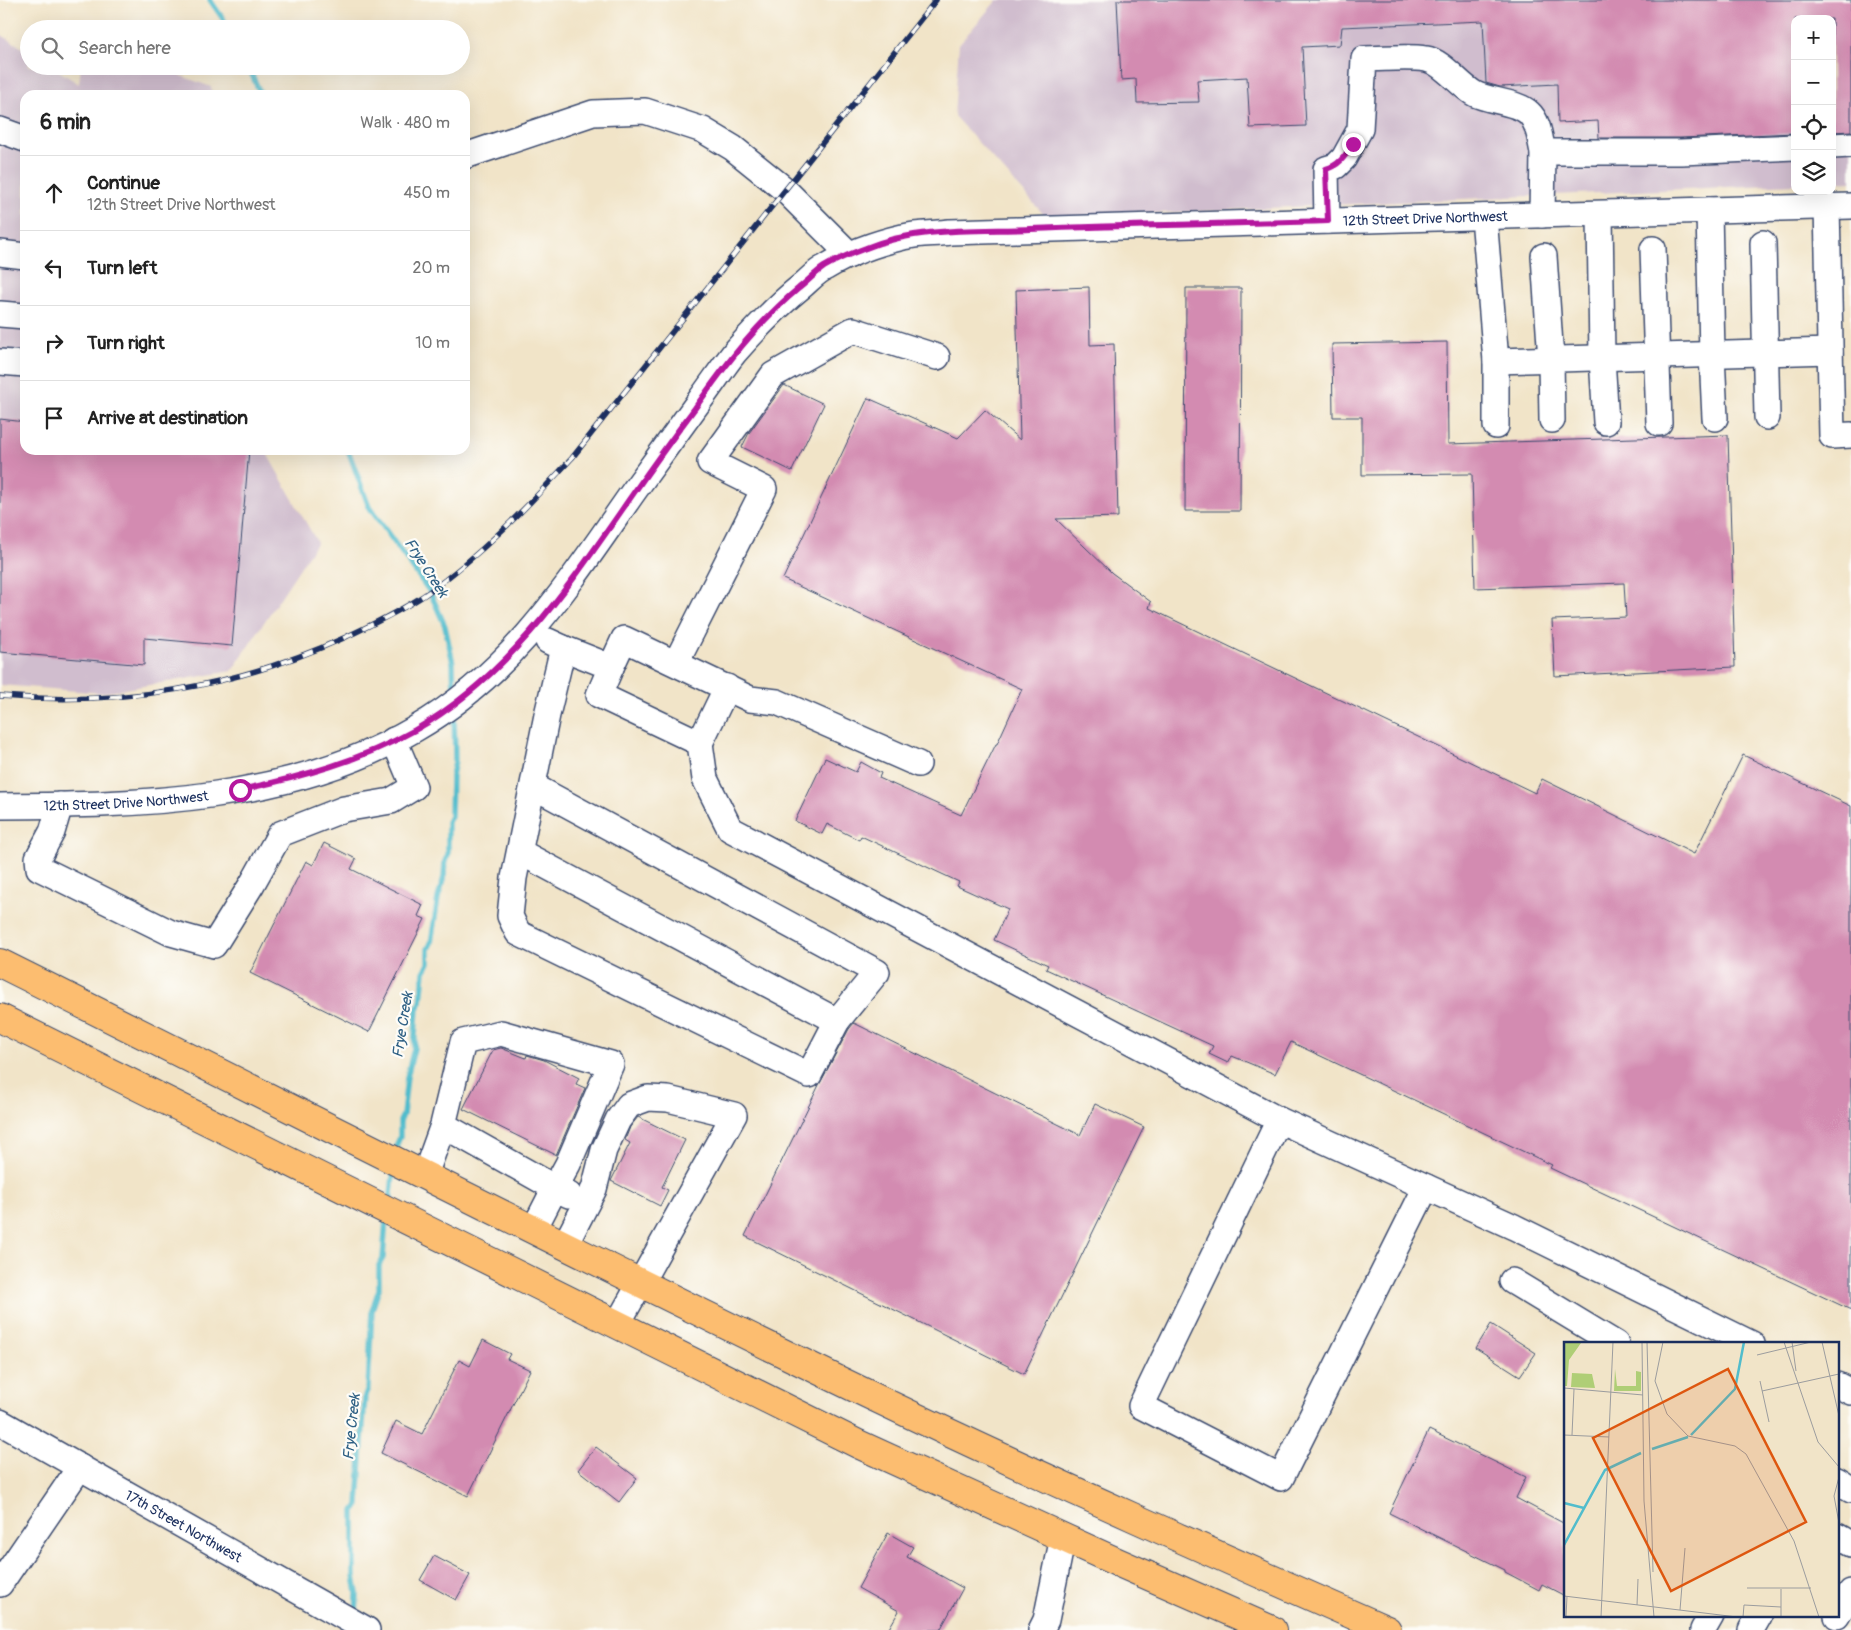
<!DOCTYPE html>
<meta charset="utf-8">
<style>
:root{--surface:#fff;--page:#f6f6f6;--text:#222;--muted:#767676;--line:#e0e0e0}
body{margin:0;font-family:Pangolin,sans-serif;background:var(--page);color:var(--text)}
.controls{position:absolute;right:15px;top:15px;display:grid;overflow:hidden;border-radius:10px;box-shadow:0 5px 20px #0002}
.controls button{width:45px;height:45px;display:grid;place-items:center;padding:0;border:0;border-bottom:1px solid var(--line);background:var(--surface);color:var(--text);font:25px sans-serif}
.stop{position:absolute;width:15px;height:15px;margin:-11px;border:4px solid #b5179e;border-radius:50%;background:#fff}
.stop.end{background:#b5179e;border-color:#fff;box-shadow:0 1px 5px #0008}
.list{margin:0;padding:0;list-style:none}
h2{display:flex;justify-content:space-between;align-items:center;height:65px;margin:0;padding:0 20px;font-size:21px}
h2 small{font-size:16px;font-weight:400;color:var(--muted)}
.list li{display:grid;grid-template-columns:32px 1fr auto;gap:15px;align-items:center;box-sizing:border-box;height:75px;padding:0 20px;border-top:1px solid var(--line)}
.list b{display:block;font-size:19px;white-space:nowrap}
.list p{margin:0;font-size:16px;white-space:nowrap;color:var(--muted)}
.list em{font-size:16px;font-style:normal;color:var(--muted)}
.icon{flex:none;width:28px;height:28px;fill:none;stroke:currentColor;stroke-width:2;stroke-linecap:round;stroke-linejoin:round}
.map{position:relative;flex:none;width:1851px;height:1630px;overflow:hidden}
.search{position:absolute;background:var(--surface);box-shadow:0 5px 20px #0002;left:20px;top:20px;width:450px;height:55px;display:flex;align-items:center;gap:12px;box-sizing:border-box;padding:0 18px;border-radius:28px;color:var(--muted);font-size:19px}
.panel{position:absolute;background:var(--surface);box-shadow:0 5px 20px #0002;left:20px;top:90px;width:450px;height:365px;border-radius:15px}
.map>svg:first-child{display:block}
.industrial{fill:#d0bdce}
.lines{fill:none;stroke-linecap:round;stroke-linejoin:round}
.stream{stroke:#51bccc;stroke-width:5.5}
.building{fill:#d38bb1}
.minor-casing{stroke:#3b4a6e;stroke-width:28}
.highway-casing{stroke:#3b4a6e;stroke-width:30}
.minor{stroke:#fff;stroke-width:25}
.highway{stroke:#fcbd6f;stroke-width:28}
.rail-casing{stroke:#1b2f5e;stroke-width:5.5}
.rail{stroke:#fdfcf7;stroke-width:4;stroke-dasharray:11;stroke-linecap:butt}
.route{stroke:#b5179e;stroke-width:6}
.labels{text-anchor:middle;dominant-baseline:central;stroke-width:4.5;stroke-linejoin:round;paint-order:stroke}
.street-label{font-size:14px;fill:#1b2f5e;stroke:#fdfcf7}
.water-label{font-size:15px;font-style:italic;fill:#2e6084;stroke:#fdfcf7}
.inset-river{fill:none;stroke:#51bccc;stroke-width:2.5}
.inset-road{fill:none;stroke:#9b9c9e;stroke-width:1}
.view{fill:#de5710;fill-opacity:0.15;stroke:#de5710;stroke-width:2.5}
.inset-edge{fill:none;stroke:#1b2f5e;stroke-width:2.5}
</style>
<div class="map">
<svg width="1851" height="1630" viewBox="0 0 1851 1630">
<rect width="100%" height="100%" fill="#fdfcf7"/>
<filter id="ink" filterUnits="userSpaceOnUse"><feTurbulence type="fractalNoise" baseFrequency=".02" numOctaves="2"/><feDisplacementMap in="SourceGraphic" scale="10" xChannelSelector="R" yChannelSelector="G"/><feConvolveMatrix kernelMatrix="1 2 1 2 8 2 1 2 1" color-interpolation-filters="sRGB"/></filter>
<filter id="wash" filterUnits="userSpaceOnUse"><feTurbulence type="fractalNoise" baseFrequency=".0096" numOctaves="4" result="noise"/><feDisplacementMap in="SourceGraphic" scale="20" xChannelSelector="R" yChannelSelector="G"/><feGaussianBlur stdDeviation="1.12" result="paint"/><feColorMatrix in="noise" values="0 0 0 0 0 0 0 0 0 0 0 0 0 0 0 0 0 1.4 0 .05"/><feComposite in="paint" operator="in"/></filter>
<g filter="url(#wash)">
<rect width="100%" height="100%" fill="#f1e4c8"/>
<!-- industrial -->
<g class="industrial">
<polygon points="997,0 1851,0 1851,181 1832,182 1832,19 1795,19 1795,184 1047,218 954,116 959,44"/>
<polygon points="0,34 29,52 29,66 51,66 79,84 81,66 155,66 211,87 213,95 25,95 25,450 265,450 317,542 232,671 102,693 0,685"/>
</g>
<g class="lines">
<!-- stream -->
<g class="stream">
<polyline points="210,0 230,29"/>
<polyline points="248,66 261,95"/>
<polyline points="348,450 369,507 430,592 445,626 453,663 454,695"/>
<polyline points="396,1153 397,1144 400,1137 400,1121 403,1115 407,1077 414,1048 417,1009 421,1002 424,972 428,965 428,949 431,943 438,898 444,877 445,861 448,855 448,822 451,816 452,776 455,761 454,712"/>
<polyline points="390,1203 394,1167"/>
<polyline points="356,1616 357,1593 354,1576 354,1511 358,1505 365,1395 368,1389 372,1310 379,1289 379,1265 383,1258 386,1219"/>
</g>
</g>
<g id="blocks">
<!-- building -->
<g class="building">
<polygon points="1117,0 1851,0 1851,131 1832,132 1832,19 1795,19 1795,133 1681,138 1599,138 1598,121 1558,123 1557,84 1500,87 1486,83 1483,21 1342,27 1340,45 1302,47 1306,126 1250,128 1247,77 1197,80 1199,102 1137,103 1136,79 1121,80"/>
<polygon points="1089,287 1090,345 1114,344 1118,517 1056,519 1112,573 1151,602 1149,608 1535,793 1542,779 1694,854 1743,755 1851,806 1851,1310 1550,1168 1552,1165 1291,1042 1275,1074 1232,1056 1228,1063 1209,1054 1213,1046 1046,969 1048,965 994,940 1008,909 957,886 959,882 861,836 859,840 827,824 822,834 795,821 825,758 856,772 861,762 881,773 879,778 961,815 996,744 997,744 1022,689 783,579 868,398 958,438 985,410 1020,440 1016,290"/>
<polygon points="1186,288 1241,288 1240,511 1185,511"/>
<polygon points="1447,342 1448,444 1728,435 1735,667 1555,676 1552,620 1626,617 1624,583 1475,588 1472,474 1362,475 1362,417 1333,417 1332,344"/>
<polygon points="784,385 824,404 792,471 742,447 749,433"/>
<polygon points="0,419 25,422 25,450 249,450 232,646 144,638 144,665 0,652"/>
<polygon points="324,843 356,859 351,869 423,905 418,916 425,919 369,1032 250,973 306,861 313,865"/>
<polygon points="854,1023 1080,1135 1095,1104 1144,1127 1024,1374 745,1236 819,1085 849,1029"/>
<polygon points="501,1048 526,1058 527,1055 544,1060 579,1078 576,1084 585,1088 556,1155 463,1109 493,1050"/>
<polygon points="638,1117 685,1140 662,1187 668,1190 660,1206 611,1181 630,1143 625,1140 630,1127"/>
<polygon points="1491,1324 1536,1353 1520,1376 1476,1348"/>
<polygon points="483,1340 510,1354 507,1359 530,1370 468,1496 381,1453 396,1421 422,1434 459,1360 470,1366"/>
<polygon points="1429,1430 1526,1477 1516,1498 1565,1524 1565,1596 1542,1584 1539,1590 1505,1572 1505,1570 1389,1513"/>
<polygon points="596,1447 637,1478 619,1502 578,1470"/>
<polygon points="888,1533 913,1547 907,1557 963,1588 940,1630 888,1630 899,1611 858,1588"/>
<polygon points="434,1556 470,1575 456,1600 420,1580"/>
</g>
</g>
</g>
<g filter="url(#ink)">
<use href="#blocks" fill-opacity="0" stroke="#3b4a6e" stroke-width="1"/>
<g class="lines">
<!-- minor casing -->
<g class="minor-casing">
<g id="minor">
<polyline points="0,130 25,139"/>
<polyline points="1832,146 1851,145"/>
<polyline points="465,156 593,113 645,111 703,130 733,148 784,189 850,255"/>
<polyline points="1827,206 1832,436 1851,435"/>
<polyline points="1709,210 1712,355 1715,418"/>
<polyline points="1600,214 1602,358 1606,422"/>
<polyline points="1542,215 1543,152 1681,152 1795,147"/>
<polyline points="1484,217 1496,361 1830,351"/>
<path d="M1327 221 1326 169 1336 166 1344 158 1360 129 1364 59C1384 59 1406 56 1426 59 1442 61 1460 86 1475 94 1489 101 1518 102 1529 113 1539 122 1540 140 1543 152"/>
<polyline points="1763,243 1767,417"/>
<polyline points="1653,249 1659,423"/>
<polyline points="0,253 25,256"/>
<polyline points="1544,256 1551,360 1552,420"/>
<polyline points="0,314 25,316"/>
<polyline points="0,362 25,364"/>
<polyline points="1496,426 1496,361"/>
<polyline points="563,648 611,667 599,695 700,743 705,779 730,829 1279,1120 1514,1227 1752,1344"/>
<polyline points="676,663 764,489 710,462 773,375 853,330 937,357"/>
<polyline points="611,667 624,639 750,699 777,702 918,764"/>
<polyline points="700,743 727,687"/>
<polyline points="533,786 877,972 837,1021 809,1075 518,933 510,916 514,878 547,715 563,648 548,641"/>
<polyline points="60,805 52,832 38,858 39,868 171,933 214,945 252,884 280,834 344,809 391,801 414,787 394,740"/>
<path id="s1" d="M0 806C140 805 291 802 415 729 514 672 570 582 634 491 656 461 678 430 700 400 712 384 723 367 735 352 756 328 778 305 803 285 810 279 817 271 826 267 849 253 877 243 903 237 918 233 935 234 950 232L1851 206"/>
<polyline points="520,852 837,1021"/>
<polyline points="1279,1120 1141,1406 1281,1478 1426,1187"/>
<polyline points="425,1175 443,1125 463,1042 501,1033 611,1064 568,1164 555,1188 443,1125"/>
<polyline points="534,1229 555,1188 569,1195"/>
<polyline points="565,1245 594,1189 604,1150 618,1120 629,1105 648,1098 668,1099 734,1115 617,1325"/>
<polyline points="1512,1281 1616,1344"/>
<polyline points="1837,1385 1851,1392"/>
<path id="s2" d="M0 1422 367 1630"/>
<polyline points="1837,1481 1851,1490"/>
<polyline points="1837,1536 1851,1544"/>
<polyline points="0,1584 80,1467"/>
<polyline points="1837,1616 1851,1592"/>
<polyline points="1041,1630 1046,1620 1063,1537"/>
<polyline points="1703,1630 1711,1616"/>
<polyline points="1751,1630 1759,1616"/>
</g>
</g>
<!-- highway casing -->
<g class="highway-casing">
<g id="highway">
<path d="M0 963C293 1109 585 1258 880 1400 1047 1480 1217 1555 1387 1630"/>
<polyline points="0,1018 858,1444 1117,1562 1272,1630"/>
</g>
</g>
<!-- minor -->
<use href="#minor" class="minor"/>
<!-- highway -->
<use href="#highway" class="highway"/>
<!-- rail casing -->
<g class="rail-casing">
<path id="rail" d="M0 696C123 706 234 688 346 637 373 624 401 611 426 594 480 556 527 507 572 458L936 0"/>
</g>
<!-- rail -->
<use href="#rail" class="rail"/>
</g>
</g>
<g class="lines" filter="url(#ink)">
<!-- route -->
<path class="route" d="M240 790C301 777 360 761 415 730 511 675 571 583 633 494 653 465 674 436 695 408 726 364 757 323 799 288 807 282 815 273 824 267 836 260 852 253 866 248 917 227 976 231 1030 229 1129 225 1228 224 1328 221L1326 169C1340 165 1345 156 1353 144"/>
</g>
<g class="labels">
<!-- street labels -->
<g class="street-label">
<text stroke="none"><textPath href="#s1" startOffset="1656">12th Street Drive Northwest</textPath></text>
<text stroke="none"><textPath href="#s1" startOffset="126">12th Street Drive Northwest</textPath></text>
<text stroke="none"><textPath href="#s2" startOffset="211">17th Street Northwest</textPath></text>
</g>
<!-- water labels -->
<g class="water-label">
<text transform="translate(426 568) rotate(57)">Frye Creek</text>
<text transform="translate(403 1025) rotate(-81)">Frye Creek</text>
<text transform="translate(352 1427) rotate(-84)">Frye Creek</text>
</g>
</g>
<!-- overview -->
<g transform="translate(1564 1342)">
<rect width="275" height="275" fill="#f1e4c8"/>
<path d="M0 0 17 1 5 18 3 44H0ZM51 27 53 44H72V29L77 30V49H50ZM8 31 28 32 31 46 7 45Z" fill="#afce76"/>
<path class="inset-river" d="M127 93 171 47 180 0M88 107 124 95M0 161 20 166M0 203 41 128 77 111"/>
<path class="inset-road" d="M78 0 80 159 90 275M83 0 89 230M99 0 91 39 103 72 124 94 171 104 182 112 230 199 255 275M220 0 254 100 275 125M228 0 232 29M258 0 275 74M193 13 247 0M196 39 205 80M0 46 79 53M198 49 275 32M0 93 45 95M8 93 10 47M275 135 270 154 275 181M183 246H247M0 254 173 275M73 263 74 237M116 268 121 206M2 275 3 254M37 275 49 0M179 275 180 263 217 265M217 275V247"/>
<path class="view" d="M164 27 242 180 107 249 29 96Z"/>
<rect width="275" height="275" class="inset-edge"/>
</g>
</svg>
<div class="controls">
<button>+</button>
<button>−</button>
<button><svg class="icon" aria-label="locate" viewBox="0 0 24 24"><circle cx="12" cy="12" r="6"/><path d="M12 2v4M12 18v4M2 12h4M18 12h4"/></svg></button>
<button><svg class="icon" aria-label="layers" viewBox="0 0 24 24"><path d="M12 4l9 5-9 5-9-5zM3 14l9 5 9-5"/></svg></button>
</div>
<div class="stop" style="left:240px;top:790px"></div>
<div class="stop end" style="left:1353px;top:144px"></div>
<div class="search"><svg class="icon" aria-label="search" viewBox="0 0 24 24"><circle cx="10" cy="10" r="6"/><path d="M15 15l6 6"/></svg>Search here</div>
<section class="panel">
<h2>6 min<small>Walk · 480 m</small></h2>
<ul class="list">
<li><svg class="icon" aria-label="ahead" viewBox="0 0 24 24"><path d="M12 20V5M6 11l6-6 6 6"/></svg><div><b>Continue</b><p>12th Street Drive Northwest</p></div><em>450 m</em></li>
<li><svg class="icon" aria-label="left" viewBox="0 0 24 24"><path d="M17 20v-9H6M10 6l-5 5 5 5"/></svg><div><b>Turn left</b></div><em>20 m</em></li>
<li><svg class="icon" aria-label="right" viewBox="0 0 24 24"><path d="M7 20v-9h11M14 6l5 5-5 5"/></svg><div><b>Turn right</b></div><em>10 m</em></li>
<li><svg class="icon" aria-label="arrive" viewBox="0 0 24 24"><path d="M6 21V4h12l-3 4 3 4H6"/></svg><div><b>Arrive at destination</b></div></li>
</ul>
</section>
</div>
